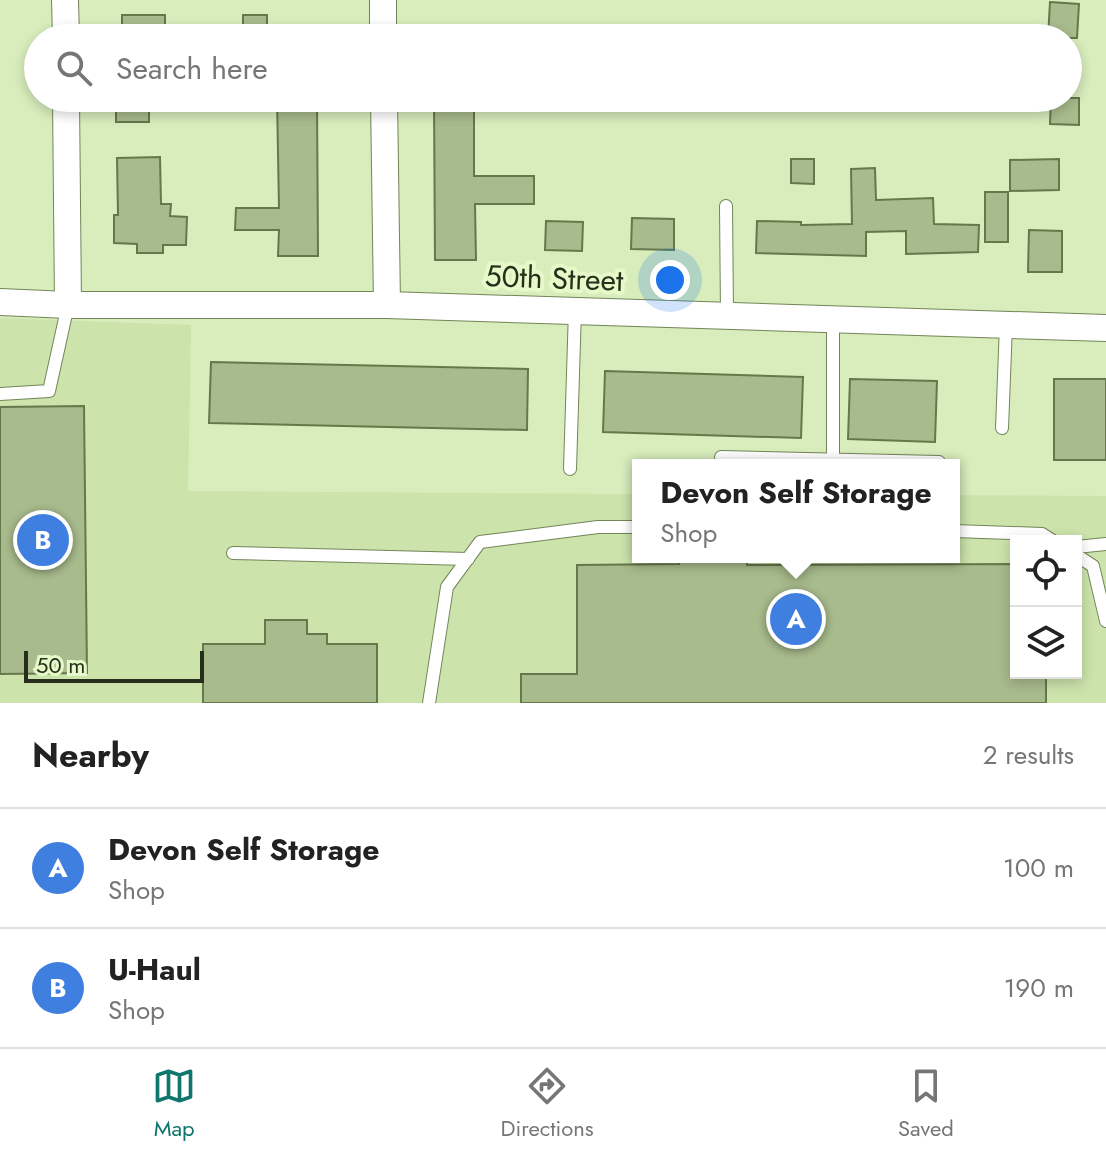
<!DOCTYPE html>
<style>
:root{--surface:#fff;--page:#f6f6f6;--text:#222;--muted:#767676;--line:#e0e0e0;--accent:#0f766e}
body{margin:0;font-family:Jost,sans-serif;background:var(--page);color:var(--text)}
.controls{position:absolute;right:24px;bottom:24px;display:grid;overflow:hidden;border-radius:0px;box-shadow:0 4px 12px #0003}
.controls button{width:72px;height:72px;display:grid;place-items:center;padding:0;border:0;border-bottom:2px solid var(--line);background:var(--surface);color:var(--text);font:40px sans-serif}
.scale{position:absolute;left:24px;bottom:20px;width:180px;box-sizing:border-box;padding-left:8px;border:4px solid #272f1c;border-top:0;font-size:22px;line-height:28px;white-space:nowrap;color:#272f1c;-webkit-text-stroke:6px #e5fac8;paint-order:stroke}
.you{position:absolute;left:670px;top:280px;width:28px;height:28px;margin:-20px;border:6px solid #fff;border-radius:50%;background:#1a73e8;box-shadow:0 0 0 12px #1a73e833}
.badge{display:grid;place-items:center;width:52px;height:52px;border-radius:50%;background:var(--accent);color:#fff;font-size:26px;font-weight:700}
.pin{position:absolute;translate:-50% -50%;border:4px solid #fff;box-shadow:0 2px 8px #0006}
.popup{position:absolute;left:632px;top:459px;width:328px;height:104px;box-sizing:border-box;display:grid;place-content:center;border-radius:0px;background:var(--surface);filter:drop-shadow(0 2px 6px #0005);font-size:26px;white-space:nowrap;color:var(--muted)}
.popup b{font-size:30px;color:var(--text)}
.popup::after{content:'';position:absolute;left:50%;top:100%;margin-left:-16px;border:16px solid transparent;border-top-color:var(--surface)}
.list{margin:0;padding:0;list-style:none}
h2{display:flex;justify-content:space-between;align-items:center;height:104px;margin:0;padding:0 32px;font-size:34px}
h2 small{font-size:26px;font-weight:400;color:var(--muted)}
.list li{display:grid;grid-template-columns:52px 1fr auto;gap:24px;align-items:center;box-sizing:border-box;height:120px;padding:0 32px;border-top:2px solid var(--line)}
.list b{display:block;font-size:30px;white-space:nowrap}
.list p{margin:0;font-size:26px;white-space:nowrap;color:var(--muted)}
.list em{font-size:26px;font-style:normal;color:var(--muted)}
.icon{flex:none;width:44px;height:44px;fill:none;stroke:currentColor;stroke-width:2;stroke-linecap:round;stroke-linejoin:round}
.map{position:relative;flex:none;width:1106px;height:703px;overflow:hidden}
.search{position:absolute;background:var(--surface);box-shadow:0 4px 12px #0003;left:24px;right:24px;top:24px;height:88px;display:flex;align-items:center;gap:20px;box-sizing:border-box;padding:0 28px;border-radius:44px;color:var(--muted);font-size:30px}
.sheet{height:344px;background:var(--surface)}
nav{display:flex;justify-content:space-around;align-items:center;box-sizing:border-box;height:112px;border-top:2px solid var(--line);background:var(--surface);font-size:22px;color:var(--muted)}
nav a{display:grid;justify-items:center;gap:4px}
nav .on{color:var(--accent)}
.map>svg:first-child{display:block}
.built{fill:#cce3ac;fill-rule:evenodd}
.building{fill:#a8bb8c;stroke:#66774b;stroke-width:2}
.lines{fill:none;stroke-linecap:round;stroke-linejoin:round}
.service-casing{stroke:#738558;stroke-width:14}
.minor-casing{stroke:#738558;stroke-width:28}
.service{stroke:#fff;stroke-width:12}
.minor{stroke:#fff;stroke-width:26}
.labels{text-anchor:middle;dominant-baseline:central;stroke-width:8;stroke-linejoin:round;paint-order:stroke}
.street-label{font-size:30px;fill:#272f1c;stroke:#e5fac8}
</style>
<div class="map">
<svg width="1106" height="703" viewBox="0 0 1106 703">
<rect width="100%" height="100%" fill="#d8ecbc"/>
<!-- built -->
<path class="built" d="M0 318 191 325 188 491 638 494V557H954V495L1106 496V703H0ZM1016 541H1076V673H1016Z"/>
<!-- building -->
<g class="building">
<polygon points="1050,2 1079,4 1077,38 1048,38"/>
<rect x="122" y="15" width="43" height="23"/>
<rect x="243" y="15" width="24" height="19"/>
<rect x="116" y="98" width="33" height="24"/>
<polygon points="277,98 317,98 318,256 278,256 279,230 235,230 236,208 279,208"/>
<polygon points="434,98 474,98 474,176 534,176 534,204 475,204 476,260 435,260"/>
<polygon points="1051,98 1079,98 1079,125 1050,124"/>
<polygon points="160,157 161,204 171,204 170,216 187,217 186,245 163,245 163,253 137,253 137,244 114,243 114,215 118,215 117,158"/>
<polygon points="791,159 814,159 814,184 791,183"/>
<polygon points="1059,159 1059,190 1010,191 1010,160"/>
<polygon points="875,168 876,200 933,198 934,224 979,225 978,252 906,254 906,231 866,232 866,256 756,253 757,221 801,222 801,225 852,224 851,169"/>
<rect x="985" y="192" width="23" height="50"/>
<polygon points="632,218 674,219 674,250 631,249"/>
<polygon points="546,221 583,222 582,251 545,250"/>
<polygon points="1029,230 1062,231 1062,272 1028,272"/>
<polygon points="211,362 528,369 527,430 209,423"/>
<polygon points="605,371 803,377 801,438 603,432"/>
<polygon points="850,379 937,381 935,442 848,439"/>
<rect x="1054" y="379" width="52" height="81"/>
<polygon points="84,406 87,673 0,674 0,407"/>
<polygon points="679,557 747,557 747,565 1016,564 1016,673 1046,673 1046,703 521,703 521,674 577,674 577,565 679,564"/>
<polygon points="265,620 307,620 307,634 327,634 327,644 377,644 377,703 203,703 203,644 265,644"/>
</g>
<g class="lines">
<!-- service casing -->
<g class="service-casing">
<g id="service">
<polyline points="726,206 727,315"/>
<polyline points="0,394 49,391 68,305"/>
<polyline points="1002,428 1006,325"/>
<polyline points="721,457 939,462"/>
<polyline points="833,459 833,319"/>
<polyline points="570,469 575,310"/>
<polyline points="954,531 1042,534 1053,541"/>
<polyline points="1076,547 1106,544"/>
<polyline points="233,553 468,559"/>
<polyline points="1076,555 1093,566 1106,621"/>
<polyline points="429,703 447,587 480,542 598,527 638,527"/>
</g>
</g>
<!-- minor casing -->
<g class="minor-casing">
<g id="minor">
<polyline points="65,0 66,38"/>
<polyline points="383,0 383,38"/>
<polyline points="66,98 68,305"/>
<polyline points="384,98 387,305"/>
<polyline points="0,302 68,305 387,305 1106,328"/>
</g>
</g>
<!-- service -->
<use href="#service" class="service"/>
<!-- minor -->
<use href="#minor" class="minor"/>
</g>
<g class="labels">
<!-- street labels -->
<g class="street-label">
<text transform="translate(554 278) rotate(2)">50th Street</text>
</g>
</g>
</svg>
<div class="controls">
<button><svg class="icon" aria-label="locate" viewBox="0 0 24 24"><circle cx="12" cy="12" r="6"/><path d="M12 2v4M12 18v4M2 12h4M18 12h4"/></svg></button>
<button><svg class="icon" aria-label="layers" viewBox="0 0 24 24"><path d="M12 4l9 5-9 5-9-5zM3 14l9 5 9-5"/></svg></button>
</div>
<div class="scale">50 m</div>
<div class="you"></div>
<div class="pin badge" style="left:796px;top:619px;background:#3f7fe0">A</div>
<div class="popup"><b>Devon Self Storage</b>Shop</div>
<div class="pin badge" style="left:43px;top:540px;background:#3f7fe0">B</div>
<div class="search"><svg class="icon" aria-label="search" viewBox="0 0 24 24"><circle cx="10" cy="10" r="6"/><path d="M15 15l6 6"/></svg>Search here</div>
</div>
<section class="sheet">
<h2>Nearby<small>2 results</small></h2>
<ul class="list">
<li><span class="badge" style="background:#3f7fe0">A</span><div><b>Devon Self Storage</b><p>Shop</p></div><em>100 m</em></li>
<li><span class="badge" style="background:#3f7fe0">B</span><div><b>U-Haul</b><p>Shop</p></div><em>190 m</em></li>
</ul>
</section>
<nav>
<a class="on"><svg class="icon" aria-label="map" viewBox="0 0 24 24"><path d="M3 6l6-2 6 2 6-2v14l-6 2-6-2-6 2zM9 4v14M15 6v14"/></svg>Map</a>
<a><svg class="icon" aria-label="directions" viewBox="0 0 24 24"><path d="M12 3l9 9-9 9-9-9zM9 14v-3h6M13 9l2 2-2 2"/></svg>Directions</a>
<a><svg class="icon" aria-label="saved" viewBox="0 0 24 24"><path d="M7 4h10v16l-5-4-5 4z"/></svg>Saved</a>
</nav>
